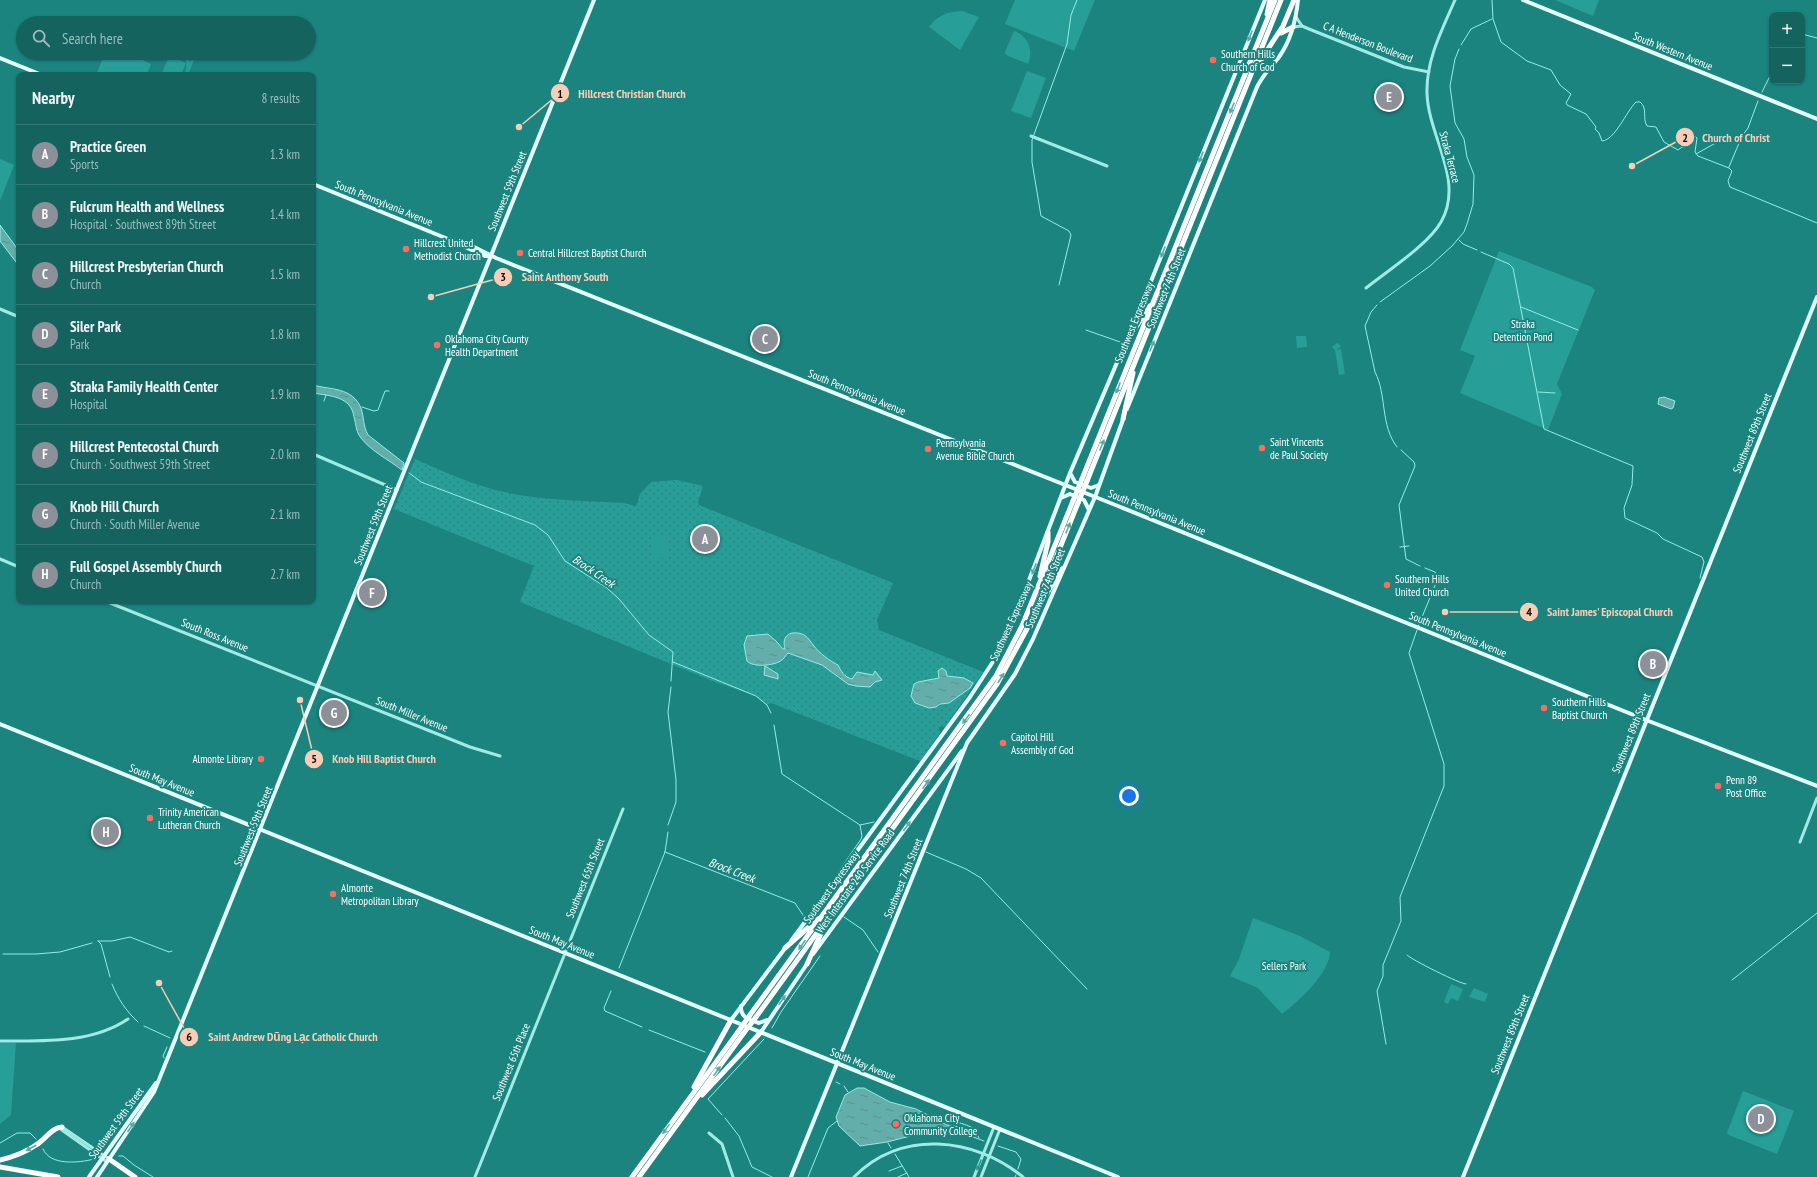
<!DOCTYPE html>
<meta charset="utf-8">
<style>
:root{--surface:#14635f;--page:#216c68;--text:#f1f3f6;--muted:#9dbcbd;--line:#337774;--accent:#8c9099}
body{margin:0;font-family:"PT Sans Narrow",sans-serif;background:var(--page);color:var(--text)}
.controls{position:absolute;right:12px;top:12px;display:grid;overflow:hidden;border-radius:8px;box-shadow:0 1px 3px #0004}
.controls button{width:36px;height:36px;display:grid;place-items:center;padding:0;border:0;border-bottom:1px solid var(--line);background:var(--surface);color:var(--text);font:20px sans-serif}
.you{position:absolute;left:1129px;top:796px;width:14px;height:14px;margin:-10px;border:3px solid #fff;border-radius:50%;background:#1a73e8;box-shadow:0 0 0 6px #1a73e833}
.badge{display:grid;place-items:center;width:26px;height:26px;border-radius:50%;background:var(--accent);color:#fff;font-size:13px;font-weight:700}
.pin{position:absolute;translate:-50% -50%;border:2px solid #fff;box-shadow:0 1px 4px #0006}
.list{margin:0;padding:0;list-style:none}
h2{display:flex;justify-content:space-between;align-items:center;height:52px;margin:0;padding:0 16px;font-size:17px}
h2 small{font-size:13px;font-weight:400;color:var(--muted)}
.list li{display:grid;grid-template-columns:26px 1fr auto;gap:12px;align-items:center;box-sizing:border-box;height:60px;padding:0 16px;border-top:1px solid var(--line)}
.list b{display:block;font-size:15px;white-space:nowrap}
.list p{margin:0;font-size:13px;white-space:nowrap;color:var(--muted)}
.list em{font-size:13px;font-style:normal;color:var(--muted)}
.icon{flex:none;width:22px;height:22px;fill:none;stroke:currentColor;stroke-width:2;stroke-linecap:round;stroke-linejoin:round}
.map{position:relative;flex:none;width:1817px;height:1177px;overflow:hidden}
.search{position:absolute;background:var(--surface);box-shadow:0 1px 3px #0004;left:16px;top:16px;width:300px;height:44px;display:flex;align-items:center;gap:10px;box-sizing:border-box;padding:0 14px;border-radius:22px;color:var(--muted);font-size:15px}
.panel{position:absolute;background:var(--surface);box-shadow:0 1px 3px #0004;left:16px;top:72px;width:300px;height:532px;border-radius:8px}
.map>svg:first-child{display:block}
.grass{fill:url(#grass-dots)}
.park{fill:#279f98}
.water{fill:url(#water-ripples);stroke:#93ede7}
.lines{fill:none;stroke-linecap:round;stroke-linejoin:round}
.stream{stroke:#93ede7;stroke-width:1}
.minor{stroke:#a1ebe6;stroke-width:3}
.major{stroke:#e5ffff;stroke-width:4}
.highway{stroke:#fff;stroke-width:5}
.highway-bridge{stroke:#fff;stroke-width:5}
.oneway{fill:#58a9a5}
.oneway2{fill:#5fa9a5}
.oneway3{fill:#2f938e}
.poi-dot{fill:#fd6d5d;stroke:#1b847f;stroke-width:1.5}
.labels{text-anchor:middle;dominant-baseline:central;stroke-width:4;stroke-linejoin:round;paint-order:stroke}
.street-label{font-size:11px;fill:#fff;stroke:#1b847f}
.poi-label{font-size:11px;fill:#fff;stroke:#1b847f;text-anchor:start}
.park-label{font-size:11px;fill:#fff;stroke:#1b847f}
.water-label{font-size:12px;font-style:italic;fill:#fff;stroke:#1b847f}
.leader{fill:none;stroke:#f8cdb6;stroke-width:1.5}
.callout-dot{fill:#f8cdb6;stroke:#1b847f;stroke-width:1.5}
.mark-label{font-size:12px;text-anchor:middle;font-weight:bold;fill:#111}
.callout-label{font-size:12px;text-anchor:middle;font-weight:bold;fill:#f8cdb6;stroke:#1b847f;stroke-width:4;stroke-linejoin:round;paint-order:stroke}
</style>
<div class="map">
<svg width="1817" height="1177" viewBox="0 0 1817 1177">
<defs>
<pattern id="grass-dots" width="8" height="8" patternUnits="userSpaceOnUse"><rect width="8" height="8" fill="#279f98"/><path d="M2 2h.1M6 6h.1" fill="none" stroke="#34827d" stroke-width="1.8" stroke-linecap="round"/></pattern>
<pattern id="water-ripples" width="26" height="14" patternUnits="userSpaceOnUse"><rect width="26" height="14" fill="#63aeaa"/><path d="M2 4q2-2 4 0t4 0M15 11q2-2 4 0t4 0" fill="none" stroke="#5c918e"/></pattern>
</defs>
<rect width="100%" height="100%" fill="#1b847f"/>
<!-- grass -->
<path class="grass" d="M415 459C436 468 457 478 479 485 525 501 576 500 624 503L636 506 640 494 651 482 677 480 703 486 698 502 699 505 893 583 877 620 879 630 983 672 945 727H939L940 733 920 761 771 703 766 705 756 696 715 682 520 602 534 566 394 509Z"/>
<!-- park -->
<g class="park">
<polygon points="1015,0 1095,0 1074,51 1005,24"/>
<polygon points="1555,0 1599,0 1593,16"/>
<path d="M962 11 979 17 960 50 929 27C937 15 948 12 962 11Z"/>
<path d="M1014 31C1028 36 1034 50 1028 64L1006 55 1005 52Z"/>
<polygon points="105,53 128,53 151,64 147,75 96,75"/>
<path d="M175 53H185L190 62 192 59 194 60 188 75H184C189 64 187 55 175 53Z"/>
<polygon points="169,56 186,63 181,75 161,75"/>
<polygon points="1027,71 1046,78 1031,118 1011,111"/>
<polygon points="0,159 14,165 0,201"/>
<polygon points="1499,251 1592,287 1595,290 1557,384 1562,394 1548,430 1460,393 1475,356 1460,350"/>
<polygon points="1296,336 1306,336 1307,347 1297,348"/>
<polygon points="1337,343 1341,346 1336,350 1341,349 1345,374 1339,375 1335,350 1332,347"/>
<polygon points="666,536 668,557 654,559 652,538"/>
<path d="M1253 918 1300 936 1330 952C1329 974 1299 1001 1282 1014L1258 988 1230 976 1239 959Z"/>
<polygon points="1451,984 1463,989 1458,1001 1451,998 1448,1004 1444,1002"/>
<polygon points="1474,988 1488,994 1485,1002 1469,997"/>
<polygon points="0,1043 16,1043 11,1115 0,1124"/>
<polygon points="1743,1091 1794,1111 1777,1154 1729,1135 1727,1133"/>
</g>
<!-- water -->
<g class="water">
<polygon points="0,225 19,251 19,266 0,241"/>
<path d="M313 385C331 390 352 387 361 408 364 417 363 426 368 435L404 463 402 470C389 460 371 451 361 438 356 432 356 424 354 417 351 396 330 396 313 393Z"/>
<polygon points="1664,397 1675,401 1673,408 1671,409 1658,404 1659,398"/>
<path d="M792 633C805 632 807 637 814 646 818 652 831 662 838 665 841 671 844 677 852 679L857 672 873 675 875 671 882 680 875 682 870 687 856 686 848 684 822 665 788 653C786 655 785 657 784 658 778 666 753 668 747 661L744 645 747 636 768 634 777 642 783 649H785C783 642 784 635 792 633Z"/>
<polygon points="765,666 778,674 778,679 764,675"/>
<polygon points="942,668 946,671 947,676 964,678 973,683 970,688 949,703 940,704 936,707 929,708 915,703 911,696 914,684 918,682 939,678 938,671"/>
<polygon points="857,1088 864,1088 890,1102 916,1109 947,1125 961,1127 965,1129 967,1133 964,1136 934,1130 887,1142 860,1146 839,1126 836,1117 845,1095"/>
</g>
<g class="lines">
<!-- stream -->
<g class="stream">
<path d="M1492 0 1493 19 1501 42 1527 61 1551 70 1560 85 1571 94 1566 103 1567 105 1586 114 1596 127 1595 129 1599 133 1602 141C1615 140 1626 112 1636 102H1640C1648 108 1642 118 1647 126L1656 127 1664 142 1678 150 1682 147H1685L1687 134H1693L1697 138 1695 152 1698 156 1729 168"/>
<polyline points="1802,34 1817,38"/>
<polyline points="1461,45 1471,29 1492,19"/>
<polyline points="1762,92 1772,72"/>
<polyline points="1696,154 1721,140"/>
<polyline points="1729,167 1742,136 1748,128 1758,101"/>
<polyline points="1729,168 1732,171 1728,181 1730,187 1817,223"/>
<polyline points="1459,240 1463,244 1477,250"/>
<polyline points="1481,252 1509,264 1513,268 1544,429 1633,466 1632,485 1624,508 1625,518 1657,533 1663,539 1702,557 1704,562 1700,578"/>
<polyline points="1059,285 1071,235 1069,231 1041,216 1032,162 1032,140 1067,44 1071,15 1077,0"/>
<polyline points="1380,302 1430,266 1452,246 1464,232 1467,224 1473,204 1474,175 1467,157 1464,139 1455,123 1450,86 1455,59 1459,49"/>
<path d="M1377 305 1371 312 1365 326 1375 372C1387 395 1380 425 1397 447"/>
<polyline points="1521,307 1578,330"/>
<polyline points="1086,330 1123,343"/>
<polyline points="1538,392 1555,393"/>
<polyline points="324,401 326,395"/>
<polyline points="362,407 374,411 378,410 385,391 389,391"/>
<polyline points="1401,450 1414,462 1415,466 1399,505 1406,559 1420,566"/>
<polyline points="409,473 421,482 535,525 548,535 565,561 607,588 619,599 649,635 673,652 671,681"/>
<polyline points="1400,547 1409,546"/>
<polyline points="1418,627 1438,578 1435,572 1425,568"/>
<polyline points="673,662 756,696 767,705 771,713"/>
<polyline points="774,725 782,774 860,825 862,836 861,839 837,874"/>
<polyline points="668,825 676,802 676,780 668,712 671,687"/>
<polyline points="860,825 874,822"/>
<polyline points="665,852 795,903 805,918"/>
<polyline points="926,852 966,869 981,878 1087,989"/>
<polyline points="844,917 863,930 878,952"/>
<polyline points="98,941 112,941 130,937 169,952 172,951"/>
<polyline points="98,941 101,944 110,977"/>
<polyline points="3,954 36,954 60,952 92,943"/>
<path d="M1407 955C1410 959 1462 985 1466 984"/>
<polyline points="619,968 665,852 668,832"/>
<polyline points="1732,980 1817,913"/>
<path d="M112 984C118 999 126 1011 138 1022"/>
<polyline points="611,991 604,1008 605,1011 642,1027"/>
<polyline points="144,1026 170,1038"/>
<polyline points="772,1028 781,1012 820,956"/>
<polyline points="649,1030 705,1052"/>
<polyline points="1386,1044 1377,991 1383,976 1383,965 1401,921 1400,897 1444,786 1444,764 1409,653 1417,630"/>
<polyline points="164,1058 163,1056 167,1047"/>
<polyline points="836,1082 840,1084"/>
<polyline points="844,1086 848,1092"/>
<polyline points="722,1115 708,1099 764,1039"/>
<polyline points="725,1118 739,1136 752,1167 772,1177"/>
<path d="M937 1120C944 1118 968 1124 974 1129 976 1131 977 1135 979 1138"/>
<polyline points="965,1134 984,1141"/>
<polyline points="0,1143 17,1133 30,1133 36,1139"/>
<polyline points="888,1143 891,1148"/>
<polyline points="998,1146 1016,1152 1021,1159 1018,1169"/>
<path d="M43 1149C50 1166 79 1163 94 1159"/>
<polyline points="895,1154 909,1177"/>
<polyline points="119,1156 123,1156 134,1165 153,1177"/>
<polyline points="889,1171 902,1166"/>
<polyline points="808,1177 828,1128 837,1121"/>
<polyline points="898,1177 907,1173"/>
<polyline points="1015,1177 1016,1175"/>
</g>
<!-- minor -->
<g class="minor">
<polyline points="1296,17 1302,26 1309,29 1404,67 1429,72"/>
<polyline points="1293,27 1302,26"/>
<polyline points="1031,136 1107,166"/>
<path d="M1366 288C1387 271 1428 245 1441 222 1465 180 1428 136 1427 93 1426 60 1442 30 1455 0"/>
<polyline points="0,309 19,317"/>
<polyline points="313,454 397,490"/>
<polyline points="0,559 19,567"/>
<polyline points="105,601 470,747 500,756"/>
<polyline points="1800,842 1817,798"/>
<path d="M0 1041C43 1041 91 1044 128 1019"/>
<polyline points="62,1127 109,1159"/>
<polyline points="59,1128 107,1162"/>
<polyline points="709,1133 722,1144 733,1177"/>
<polyline points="475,1177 623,809"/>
<path d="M854 1177C901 1129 974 1137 1023 1177"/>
<polyline points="974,1177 994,1127"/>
<polyline points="981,1177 1000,1129"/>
</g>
<!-- major -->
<g class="major">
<polyline points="1523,0 1817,119"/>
<polyline points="0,58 42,75"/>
<polyline points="313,184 448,239 485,256 491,256"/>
<polyline points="448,239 470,245 496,258 1118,506 1646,720 1817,786"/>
<polyline points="1130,333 1265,0"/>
<path d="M1127 409 1257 87C1263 75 1271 67 1279 57 1291 40 1296 20 1298 0"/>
<polyline points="1070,473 1075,482 1091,488 1099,485"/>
<polyline points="1061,498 1070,494 1084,500 1089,510"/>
<polyline points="0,724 1118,1177"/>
<polyline points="791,941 970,697 996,657 1013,622 1070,473 1127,339"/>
<polyline points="813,954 962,751"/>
<path d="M741 1006C740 1017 749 1020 759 1023L767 1020"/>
<polyline points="731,1020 786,947"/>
<polyline points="761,1032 809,961"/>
<polyline points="89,1177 156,1083"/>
<polyline points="97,1177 154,1092 594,0"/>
<polyline points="791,1177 960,760 967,743 1015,674 1033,639 1095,497 1124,417"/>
<polyline points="1463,1177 1817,297"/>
</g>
<!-- highway -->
<g class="highway">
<polyline points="1267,14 1270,0"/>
<polyline points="1281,33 1293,27"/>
<polyline points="1257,66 1283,26 1294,0"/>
<polyline points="1127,340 1150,306"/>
<polyline points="1123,419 1133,373"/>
<polyline points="1082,479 1275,0"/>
<polyline points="1087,481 1281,0"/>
<polyline points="1040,576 1048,542 1048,532"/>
<polyline points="1040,601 1047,593 1062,569"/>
<polyline points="785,948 818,919"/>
<polyline points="807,964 824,927"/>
<polyline points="750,1015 996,676 1022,626 1073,501"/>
<polyline points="756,1017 997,684 1028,627 1078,503"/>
<polyline points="694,1087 731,1020"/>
<polyline points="702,1095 761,1032"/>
<polyline points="109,1159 135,1177"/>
<path d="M0 1160C13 1157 26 1152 36 1145 45 1140 52 1127 62 1127"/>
<polyline points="0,1167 58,1177"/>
<polyline points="632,1177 738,1032"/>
<polyline points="639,1177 743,1034"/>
</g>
<!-- highway-bridge -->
<g class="highway-bridge">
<polyline points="1073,501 1082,479"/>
<polyline points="1078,503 1087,481"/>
<polyline points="738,1032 750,1015"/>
<polyline points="743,1034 756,1017"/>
</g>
</g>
<!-- one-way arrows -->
<defs><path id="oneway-solid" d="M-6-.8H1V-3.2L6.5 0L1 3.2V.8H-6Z"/></defs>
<g class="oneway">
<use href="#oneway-solid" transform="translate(1250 36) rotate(112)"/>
<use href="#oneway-solid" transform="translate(1201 157) rotate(112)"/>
<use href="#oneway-solid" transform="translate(1163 252) rotate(112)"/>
<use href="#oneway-solid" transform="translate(1152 346) rotate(-68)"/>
<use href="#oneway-solid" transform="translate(1034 569) rotate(111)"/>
<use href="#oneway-solid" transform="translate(907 826) rotate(-54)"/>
<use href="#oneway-solid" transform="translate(782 1000) rotate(-55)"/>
<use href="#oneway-solid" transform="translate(131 1127) rotate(-56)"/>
</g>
<g class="oneway2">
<use href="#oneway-solid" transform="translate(1232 108) rotate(112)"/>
<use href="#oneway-solid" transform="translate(1118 388) rotate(112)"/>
<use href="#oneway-solid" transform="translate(1102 445) rotate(-68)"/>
<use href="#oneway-solid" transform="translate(1068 528) rotate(-68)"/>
<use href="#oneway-solid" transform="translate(1001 678) rotate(-59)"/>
<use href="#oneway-solid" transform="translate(966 719) rotate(126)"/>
<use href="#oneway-solid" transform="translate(926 784) rotate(-54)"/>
<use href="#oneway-solid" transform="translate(802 945) rotate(126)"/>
<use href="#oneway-solid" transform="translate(717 1071) rotate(-54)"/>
<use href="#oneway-solid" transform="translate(666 1129) rotate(126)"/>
<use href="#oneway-solid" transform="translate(31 1148) rotate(151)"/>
</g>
<use class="oneway3" href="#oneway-solid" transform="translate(979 1165) rotate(112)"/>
<!-- markers -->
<g class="poi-dot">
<circle cx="1213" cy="60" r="4"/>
<circle cx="406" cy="249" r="4"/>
<circle cx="520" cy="253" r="4"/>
<circle cx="437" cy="345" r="4"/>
<circle cx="1262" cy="448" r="4"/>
<circle cx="928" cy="449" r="4"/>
<circle cx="1387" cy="585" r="4"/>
<circle cx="1544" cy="708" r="4"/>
<circle cx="1003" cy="743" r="4"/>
<circle cx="261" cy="759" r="4"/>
<circle cx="1718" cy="786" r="4"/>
<circle cx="150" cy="818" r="4"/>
<circle cx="333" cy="894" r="4"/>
<circle cx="896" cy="1124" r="4"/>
</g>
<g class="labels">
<!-- street labels -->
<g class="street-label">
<text transform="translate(1368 42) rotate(21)">C A Henderson Boulevard</text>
<text transform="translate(1673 51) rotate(22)">South Western Avenue</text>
<text transform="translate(1450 157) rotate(75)">Straka Terrace</text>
<text transform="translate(507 191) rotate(-68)">Southwest 59th Street</text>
<text transform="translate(384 203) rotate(22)">South Pennsylvania Avenue</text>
<text transform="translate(1166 288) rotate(-68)">Southwest 74th Street</text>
<text transform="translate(1134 322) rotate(-68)">Southwest Expressway</text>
<text transform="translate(857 392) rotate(22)">South Pennsylvania Avenue</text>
<text transform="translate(1752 433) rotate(-68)">Southwest 89th Street</text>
<text transform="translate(1157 512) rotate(22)">South Pennsylvania Avenue</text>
<text transform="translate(373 525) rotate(-68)">Southwest 59th Street</text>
<text transform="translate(1045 588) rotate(-67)">Southwest 74th Street</text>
<text transform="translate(1011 621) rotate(-65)">Southwest Expressway</text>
<text transform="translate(1458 634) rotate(22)">South Pennsylvania Avenue</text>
<text transform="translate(215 635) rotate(22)">South Ross Avenue</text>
<text transform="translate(412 714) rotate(22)">South Miller Avenue</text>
<text transform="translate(1631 733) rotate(-68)">Southwest 89th Street</text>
<text transform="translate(162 780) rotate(22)">South May Avenue</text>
<text transform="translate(253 826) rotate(-68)">Southwest 59th Street</text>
<text transform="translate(585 878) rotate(-68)">Southwest 65th Street</text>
<text transform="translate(903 878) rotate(-68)">Southwest 74th Street</text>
<text transform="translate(855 881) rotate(-54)">West Interstate 240 Service Road</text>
<text transform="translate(831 887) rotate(-54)">Southwest Expressway</text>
<text transform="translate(562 942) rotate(22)">South May Avenue</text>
<text transform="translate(1510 1034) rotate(-68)">Southwest 89th Street</text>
<text transform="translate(511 1062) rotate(-68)">Southwest 65th Place</text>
<text transform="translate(863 1064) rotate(22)">South May Avenue</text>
<text transform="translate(116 1123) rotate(-54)">Southwest 59th Street</text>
</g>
<!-- poi labels -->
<g class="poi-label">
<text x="1221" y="54">Southern Hills<tspan x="1221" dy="13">Church of God</tspan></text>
<text x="414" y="243">Hillcrest United<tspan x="414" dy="13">Methodist Church</tspan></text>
<text x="528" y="253">Central Hillcrest Baptist Church</text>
<text x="445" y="339">Oklahoma City County<tspan x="445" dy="13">Health Department</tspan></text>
<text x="1270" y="442">Saint Vincents<tspan x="1270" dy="13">de Paul Society</tspan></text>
<text x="936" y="443">Pennsylvania<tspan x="936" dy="13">Avenue Bible Church</tspan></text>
<text x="1395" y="579">Southern Hills<tspan x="1395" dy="13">United Church</tspan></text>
<text x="1552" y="702">Southern Hills<tspan x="1552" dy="13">Baptist Church</tspan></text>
<text x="1011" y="737">Capitol Hill<tspan x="1011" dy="13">Assembly of God</tspan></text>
<text x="253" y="759" text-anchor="end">Almonte Library</text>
<text x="1726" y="780">Penn 89<tspan x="1726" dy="13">Post Office</tspan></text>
<text x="158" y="812">Trinity American<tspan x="158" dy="13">Lutheran Church</tspan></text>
<text x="341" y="888">Almonte<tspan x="341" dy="13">Metropolitan Library</tspan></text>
<text x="904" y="1118">Oklahoma City<tspan x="904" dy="13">Community College</tspan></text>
</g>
<!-- park labels -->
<g class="park-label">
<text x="1523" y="324">Straka<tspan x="1523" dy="13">Detention Pond</tspan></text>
<text x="1284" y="966">Sellers Park</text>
</g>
<!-- water labels -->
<g class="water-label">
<text transform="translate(594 571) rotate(34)">Brock Creek</text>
<text transform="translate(732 870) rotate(21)">Brock Creek</text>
</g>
</g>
<!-- callouts -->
<path class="leader" d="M519 127L560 93M1632 166L1685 137M431 297L503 277M1445 612L1529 612M300 700L314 759M159 983L189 1037"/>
<g class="callout-dot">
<circle cx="519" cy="127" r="4"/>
<circle cx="1632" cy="166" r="4"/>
<circle cx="431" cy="297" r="4"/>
<circle cx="1445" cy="612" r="4"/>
<circle cx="300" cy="700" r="4"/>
<circle cx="159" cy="983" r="4"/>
<circle cx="560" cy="93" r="10"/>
<circle cx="1685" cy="137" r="10"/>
<circle cx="503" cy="277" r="10"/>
<circle cx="1529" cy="612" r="10"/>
<circle cx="314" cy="759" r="10"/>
<circle cx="189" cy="1037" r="10"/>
</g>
<g class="mark-label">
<text x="560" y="98">1</text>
<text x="1685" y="142">2</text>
<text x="503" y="281">3</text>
<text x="1529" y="616">4</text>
<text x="314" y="763">5</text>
<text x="189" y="1041">6</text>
</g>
<g class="callout-label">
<text x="632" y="98">Hillcrest Christian Church</text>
<text x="1736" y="142">Church of Christ</text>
<text x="565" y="281">Saint Anthony South</text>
<text x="1610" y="616">Saint James' Episcopal Church</text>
<text x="384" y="763">Knob Hill Baptist Church</text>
<text x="293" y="1041">Saint Andrew Dũng Lạc Catholic Church</text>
</g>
</svg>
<div class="controls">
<button>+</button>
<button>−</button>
</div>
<div class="you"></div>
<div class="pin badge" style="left:705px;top:539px">A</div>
<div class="pin badge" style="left:1653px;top:664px">B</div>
<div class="pin badge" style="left:765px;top:339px">C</div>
<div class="pin badge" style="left:1761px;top:1119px">D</div>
<div class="pin badge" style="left:1389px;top:97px">E</div>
<div class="pin badge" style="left:372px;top:593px">F</div>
<div class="pin badge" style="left:334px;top:713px">G</div>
<div class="pin badge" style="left:106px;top:832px">H</div>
<div class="search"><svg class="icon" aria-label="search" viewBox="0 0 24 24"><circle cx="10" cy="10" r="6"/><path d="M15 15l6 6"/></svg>Search here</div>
<section class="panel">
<h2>Nearby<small>8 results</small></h2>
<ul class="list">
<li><span class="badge">A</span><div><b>Practice Green</b><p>Sports</p></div><em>1.3 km</em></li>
<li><span class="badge">B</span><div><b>Fulcrum Health and Wellness</b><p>Hospital · Southwest 89th Street</p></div><em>1.4 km</em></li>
<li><span class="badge">C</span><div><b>Hillcrest Presbyterian Church</b><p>Church</p></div><em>1.5 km</em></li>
<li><span class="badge">D</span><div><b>Siler Park</b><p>Park</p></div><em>1.8 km</em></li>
<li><span class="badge">E</span><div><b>Straka Family Health Center</b><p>Hospital</p></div><em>1.9 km</em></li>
<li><span class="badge">F</span><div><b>Hillcrest Pentecostal Church</b><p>Church · Southwest 59th Street</p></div><em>2.0 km</em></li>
<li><span class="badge">G</span><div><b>Knob Hill Church</b><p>Church · South Miller Avenue</p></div><em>2.1 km</em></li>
<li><span class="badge">H</span><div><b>Full Gospel Assembly Church</b><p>Church</p></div><em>2.7 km</em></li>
</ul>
</section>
</div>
